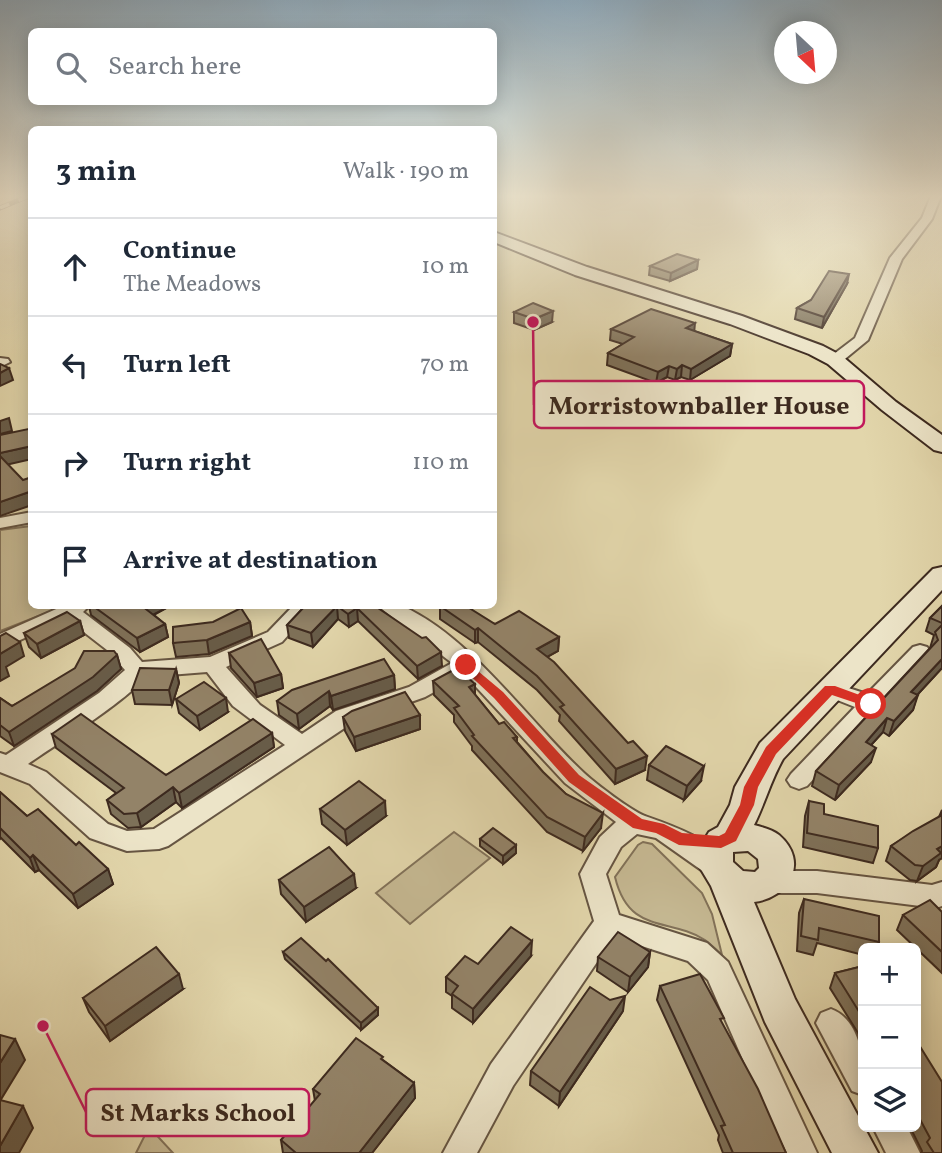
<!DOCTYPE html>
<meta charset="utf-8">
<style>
:root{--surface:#fff;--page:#f2f2f3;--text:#1f2937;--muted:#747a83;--line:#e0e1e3}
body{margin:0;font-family:Vollkorn,serif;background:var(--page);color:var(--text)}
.controls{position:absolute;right:21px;bottom:21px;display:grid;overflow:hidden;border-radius:10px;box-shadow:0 4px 18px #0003}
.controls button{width:63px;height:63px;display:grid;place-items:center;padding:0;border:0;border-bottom:2px solid var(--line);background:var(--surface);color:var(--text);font:35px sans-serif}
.compass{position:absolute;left:774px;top:21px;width:63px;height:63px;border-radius:50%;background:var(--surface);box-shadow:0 4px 18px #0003;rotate:154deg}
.stop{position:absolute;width:21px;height:21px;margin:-16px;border:5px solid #d93025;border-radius:50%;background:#fff}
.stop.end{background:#d93025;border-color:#fff;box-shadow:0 2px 7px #0008}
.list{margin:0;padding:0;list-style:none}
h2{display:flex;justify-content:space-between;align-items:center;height:91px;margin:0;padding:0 28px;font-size:30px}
h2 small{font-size:23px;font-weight:400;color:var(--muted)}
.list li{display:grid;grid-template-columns:46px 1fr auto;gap:21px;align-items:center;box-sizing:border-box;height:98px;padding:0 28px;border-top:2px solid var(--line)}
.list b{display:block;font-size:26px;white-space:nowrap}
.list p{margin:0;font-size:23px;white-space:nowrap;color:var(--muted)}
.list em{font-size:23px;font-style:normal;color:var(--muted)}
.icon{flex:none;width:38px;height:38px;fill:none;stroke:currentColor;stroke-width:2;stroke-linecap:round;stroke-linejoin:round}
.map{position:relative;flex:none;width:942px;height:1153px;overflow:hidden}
.search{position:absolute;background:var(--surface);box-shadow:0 4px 18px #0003;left:28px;top:28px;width:469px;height:77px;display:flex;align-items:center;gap:18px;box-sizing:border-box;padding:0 24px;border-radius:10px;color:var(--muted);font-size:26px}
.panel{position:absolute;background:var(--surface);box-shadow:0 4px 18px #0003;left:28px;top:126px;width:469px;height:483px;border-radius:10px}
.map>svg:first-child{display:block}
.green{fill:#c6b993;stroke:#827259;stroke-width:2}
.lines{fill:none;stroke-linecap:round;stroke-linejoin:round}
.street-casing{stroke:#665542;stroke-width:4}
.secondary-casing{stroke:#3d2a1f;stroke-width:4}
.street{fill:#ece4c8;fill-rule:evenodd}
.secondary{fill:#ece4c8;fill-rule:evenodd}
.rail-casing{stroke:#3d2a1f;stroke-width:5}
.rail{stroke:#ece4c8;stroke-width:3.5;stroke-dasharray:10;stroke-linecap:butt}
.wall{fill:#7e7159;stroke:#3d2a1f;stroke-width:2}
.shaded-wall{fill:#675c49;stroke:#3d2a1f;stroke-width:2}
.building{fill:#938368;stroke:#3d2a1f;stroke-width:2}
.route{fill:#d93025}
.leader{fill:none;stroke:#c2185b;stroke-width:2.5}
.callout-dot{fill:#c2185b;stroke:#ece4c8;stroke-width:2.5}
.callout{fill:#ece4c8;stroke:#c2185b;stroke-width:2.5}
.callout-label{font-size:26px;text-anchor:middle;font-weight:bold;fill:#3d2a1f}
</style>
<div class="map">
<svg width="942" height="1153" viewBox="0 0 942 1153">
<rect width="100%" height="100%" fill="#e2d6ab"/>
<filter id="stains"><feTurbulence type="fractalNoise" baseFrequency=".00286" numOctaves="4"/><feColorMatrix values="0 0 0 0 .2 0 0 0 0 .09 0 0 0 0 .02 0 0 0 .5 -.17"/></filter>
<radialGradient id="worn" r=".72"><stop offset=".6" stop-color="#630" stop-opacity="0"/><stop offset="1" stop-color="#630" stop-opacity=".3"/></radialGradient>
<!-- green -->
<g class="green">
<polygon points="31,526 32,606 64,606 0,631 0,530"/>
<polygon points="454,832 490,858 410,924 376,893"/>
<path d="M643 842 652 844 702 893 712 914 722 955C717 951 711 944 705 940 669 917 629 935 615 877L638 845Z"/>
<polygon points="149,1127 173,1153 136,1153"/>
</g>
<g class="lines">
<!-- street casing -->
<g class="street-casing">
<g id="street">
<polygon points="931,196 941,196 932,219 902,259 868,340 840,363 830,363 830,357 855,338 890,258 922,218"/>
<polygon points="0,358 8,359 10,362 0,367"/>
<polygon points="32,512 32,522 0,528 0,518"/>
<path d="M63 606H89L83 612 130 648 142 662 210 657 268 632 293 606H314L282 642 226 667 260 705 302 734 336 711 409 687 452 663 378 606C386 605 397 604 404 607 471 637 530 723 584 773 596 784 630 810 645 816 671 825 715 840 729 867L725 874 716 878 707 874 656 838 637 834 621 847 606 874 619 915 707 943 728 962 817 1153H784L708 980 688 961 614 937 513 1086 477 1153H443L491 1064 594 921 580 874 600 837 616 822 565 783 465 675 425 697 352 723 168 846 159 849 127 851 90 838 30 784 0 772V753L6 755 99 693 125 670 107 650 67 619 0 649V634ZM207 672 233 706 285 745 154 829 127 831 108 824 46 772 28 764C52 747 133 697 144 677Z"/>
<polygon points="920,645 927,647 931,652 927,657 807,786 799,789 791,786 787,780 791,774 855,707 822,694 819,689 822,684 830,682 867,694 913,647"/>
<polygon points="770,871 817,871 932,885 942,882 942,906 936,908 817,893 770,893 761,890 757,882 761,874"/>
<path d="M831 1009C863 1021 864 1066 863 1095L852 1091 816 1023 821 1013Z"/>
<polygon points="873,1127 907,1127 920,1153 886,1153"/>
</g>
</g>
<!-- secondary casing -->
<g class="secondary-casing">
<g id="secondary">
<polygon points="494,232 587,267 742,316 823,346 842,356 896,402 942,435 942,452 934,450 882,410 828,364 809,354 730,324 575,275 494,242"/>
<path d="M942 567V590L783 759C771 780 765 803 754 825 762 827 773 830 779 835 810 862 789 898 754 902L795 999 878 1153H832L765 1022 711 886 699 866 696 853 709 832 718 827 730 805 735 787 760 743 933 569ZM748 851 758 859 759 868 755 872 743 871 733 862V852Z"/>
</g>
</g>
<!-- street -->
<use href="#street" class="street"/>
<!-- secondary -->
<use href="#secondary" class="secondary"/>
<!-- rail casing -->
<g class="rail-casing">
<polyline id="rail" points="0,208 29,196"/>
</g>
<!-- rail -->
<use href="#rail" class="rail"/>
</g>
<!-- wall -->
<g class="wall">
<polygon points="698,260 697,269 670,281 649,275 650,266"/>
<polygon points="847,284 822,328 795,319 797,308 811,300"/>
<polygon points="514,312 552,322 534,330 514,323"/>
<polygon points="611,329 694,331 732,344 730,356 690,380 681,377 675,380 667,377 656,383 607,365 608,353 623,344 610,340"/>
<polygon points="89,606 170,606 154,615 165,624 168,637 140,652 91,615"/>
<polygon points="305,606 375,606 442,666 418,679 358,621 349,627 338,619 313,647 289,638 287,625"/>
<polygon points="440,606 495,624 559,637 558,651 547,657 645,770 615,784 559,721 560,715 537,690 478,642 475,643 440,619"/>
<polygon points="942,606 942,668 917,695 913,710 889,736 883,732 871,745 871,762 835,800 812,786 816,771 930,648 934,635 926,631 930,618"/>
<polygon points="80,621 84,635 41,658 29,647 24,633"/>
<polygon points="250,622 252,636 209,654 176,657 173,643"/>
<polygon points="229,653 281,674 283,688 257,697 231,668"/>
<polygon points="117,655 121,669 97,691 14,746 0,736 0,698 12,706"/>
<polygon points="176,669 179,683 172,705 135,704 132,690"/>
<polygon points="394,675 395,689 333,710 330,706 299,729 279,715 277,701"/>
<polygon points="433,681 475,684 475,695 499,724 517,737 517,742 543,772 601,828 583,851 547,832 472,750 472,746 454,722 454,715 434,695"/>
<polygon points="176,699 228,712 200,730 179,713"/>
<polygon points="420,715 420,729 356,751 345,731 343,717"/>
<polygon points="272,733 274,747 182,808 176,802 141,827 128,828 111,814 107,800 116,793 56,748 52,734 166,775"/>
<polygon points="649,765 701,781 684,800 647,780"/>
<polygon points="0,792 27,816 76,845 108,869 113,884 78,908 39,870 35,872 1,838 0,839"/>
<polygon points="809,801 824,814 878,848 873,863 803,847 805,816"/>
<polygon points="320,809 386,816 347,845 322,824"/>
<polygon points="942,810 942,858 939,860 936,867 917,881 910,880 886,861 891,846 939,817"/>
<polygon points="480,839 516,845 516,853 503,864 480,846"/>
<polygon points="279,880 356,888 306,922 281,894"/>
<polygon points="804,899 879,942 877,948 863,948 863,955 817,943 813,955 797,951 799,913"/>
<polygon points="942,912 942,973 897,930 903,915"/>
<polygon points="283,952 378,1008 378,1015 361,1030 285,959"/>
<polygon points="650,952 648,967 628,992 597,971 598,957"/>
<polygon points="531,956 473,1023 452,1008 452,996 446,992 446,977 478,964"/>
<polygon points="863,966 863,1045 858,1033 830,988 835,973"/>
<polygon points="660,986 722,1024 786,1153 723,1153 718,1140 719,1135 657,1000"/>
<polygon points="183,989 110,1041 89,1012 83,998"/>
<polygon points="623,1011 559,1106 530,1085 531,1071"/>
<polygon points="916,1040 942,1153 921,1153 922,1151 910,1127 916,1127"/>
<polygon points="383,1060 414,1083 415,1098 372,1153 283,1153 281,1140 315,1101 313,1089"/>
</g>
<!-- shaded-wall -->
<g class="shaded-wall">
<polygon points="698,260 697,269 670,281 671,273"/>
<polygon points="849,274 847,284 822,328 824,317"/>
<polygon points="553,311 552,322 534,330 534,319"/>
<polygon points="695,323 694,334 686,328"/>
<polygon points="732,344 730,356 690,380 691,369"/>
<polygon points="682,365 681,377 675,380 677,369"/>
<polygon points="669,366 667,377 656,383 658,372"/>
<polygon points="9,368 13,380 0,386 0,373"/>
<polygon points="9,418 12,431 0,434 0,421"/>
<polygon points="32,446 32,459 1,466 0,461 0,453"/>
<polygon points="32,491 32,505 0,516 0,502"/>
<polygon points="142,606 170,606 145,619"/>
<polygon points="337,606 338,619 313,647 311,633"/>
<polygon points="357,608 358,621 349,627 348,614"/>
<polygon points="80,621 84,635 41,658 37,644"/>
<polygon points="250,622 252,636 209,654 207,640"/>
<polygon points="165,624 168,637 140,652 137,638"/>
<polygon points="478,628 478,642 475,643 475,630"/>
<polygon points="559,637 558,651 536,663 537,649"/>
<polygon points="20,642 24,656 6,667 9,676 0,681 0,654"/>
<polygon points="441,652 442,666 418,679 417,666"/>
<polygon points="117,655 121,669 97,691 14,746 9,732"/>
<polygon points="942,659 942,668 907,706 911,692"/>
<polygon points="176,669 179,683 172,705 169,690"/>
<polygon points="281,674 283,688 257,697 254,683"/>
<polygon points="394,675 395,689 333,710 331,696"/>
<polygon points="475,684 475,699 469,687"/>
<polygon points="329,691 330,706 299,729 297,714"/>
<polygon points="918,695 913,710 889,736 894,721"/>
<polygon points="226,698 228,712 200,730 197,716"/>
<polygon points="420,715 420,729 356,751 354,737"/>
<polygon points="887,718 883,732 861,756 866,742"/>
<polygon points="272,733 274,747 182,808 179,793"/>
<polygon points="876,748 871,762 835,800 839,785"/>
<polygon points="647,756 645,770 615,784 616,769"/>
<polygon points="704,766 701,781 684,800 687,786"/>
<polygon points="173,787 176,802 141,827 137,813"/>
<polygon points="385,801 386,816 347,845 345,830"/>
<polygon points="603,813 601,828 583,851 585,837"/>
<polygon points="516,845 516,853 503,864 503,856"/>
<polygon points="942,846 942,858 939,860 936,867 917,881 923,866 937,849"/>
<polygon points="33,855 39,870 35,872 30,858"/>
<polygon points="108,869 113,884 78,908 73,894"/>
<polygon points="354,874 356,888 306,922 304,907"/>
<polygon points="532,941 531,956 473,1023 473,1009"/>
<polygon points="650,952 648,967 628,992 630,977"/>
<polygon points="179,974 183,989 110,1041 105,1026"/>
<polygon points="625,996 623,1011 559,1106 560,1092"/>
<polygon points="378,1008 378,1015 361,1030 361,1023"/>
<polygon points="15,1039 25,1060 0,1101 0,1063"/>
<polygon points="414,1083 415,1098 372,1153 359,1153"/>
<polygon points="23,1106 33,1128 19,1153 0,1153 0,1146"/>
</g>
<!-- building -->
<g class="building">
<polygon points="677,254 698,260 671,273 650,266"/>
<polygon points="829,271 849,274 824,317 797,308 811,300"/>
<polygon points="533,303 553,311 534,319 514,312"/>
<polygon points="651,309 695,323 686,328 732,344 691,369 682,365 677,369 669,366 658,372 608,353 634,337 611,329"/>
<polygon points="0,364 9,368 0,373"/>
<polygon points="32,421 32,446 0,453 0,435 29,429"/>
<polygon points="0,456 23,480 32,477 32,491 0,502"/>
<polygon points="93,606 144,606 142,606 165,624 137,638"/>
<polygon points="305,606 375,606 422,638 426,637 441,652 417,666 357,608 348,614 337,606 311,633 287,625"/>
<polygon points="440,606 466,606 495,624 519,611 559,637 537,649 554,662 628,743 633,741 647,756 616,769 560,707 564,705 537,676 478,628 475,630"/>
<polygon points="942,606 942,623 930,618"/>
<polygon points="241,608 250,622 207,640 173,643 173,627 213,622"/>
<polygon points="67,612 80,621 37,644 24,633"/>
<polygon points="942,625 942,659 911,692 918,695 894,721 887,718 866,742 876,748 839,785 816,771 938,640 935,632"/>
<polygon points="6,633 20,642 0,654 0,636"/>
<polygon points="261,639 281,674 254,683 229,653"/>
<polygon points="84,651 114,651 117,655 93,677 9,732 0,725 0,698 12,706 75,668"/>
<polygon points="384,659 394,675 331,696 329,691 297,714 277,701 292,690"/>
<polygon points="140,668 176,669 169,690 132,690"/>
<polygon points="457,668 475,684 469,687 499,724 504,722 517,737 513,738 543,772 566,794 603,813 585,837 547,817 472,736 474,735 454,708 459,706 433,681"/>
<polygon points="204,682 226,698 197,716 176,699"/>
<polygon points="405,692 420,715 354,737 343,717 352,711"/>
<polygon points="81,714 166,775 253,719 272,733 179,793 173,787 137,813 124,814 107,800 124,788 52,734"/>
<polygon points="666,746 704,766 687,786 649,765"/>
<polygon points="359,781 385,801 345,830 320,809"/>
<polygon points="0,792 27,816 38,809 76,845 79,842 108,869 73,894 33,855 30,858 0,828"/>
<polygon points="809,801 824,804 824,814 878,826 878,848 807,833"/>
<polygon points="942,815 942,846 937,849 941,853 923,866 915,865 891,846 913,831"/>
<polygon points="493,828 516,845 503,856 480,839"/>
<polygon points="329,847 354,874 304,907 279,880"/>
<polygon points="804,899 879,916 879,942 819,928 818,940 801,936"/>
<polygon points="930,900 942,912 942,952 903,915"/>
<polygon points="511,927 532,941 473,1009 452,994 458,986 446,977 465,956 478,964"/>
<polygon points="618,932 650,952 630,977 598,957"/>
<polygon points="301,938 326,961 328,959 378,1008 361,1023 283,952"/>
<polygon points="156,947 179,974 105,1026 83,998"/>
<polygon points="863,966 863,1018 835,973"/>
<polygon points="700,974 724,1018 720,1019 758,1089 786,1153 733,1153 721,1126 725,1125 660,986"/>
<polygon points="590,987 610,1000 625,996 560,1092 531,1071"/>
<polygon points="0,1035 15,1039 0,1063"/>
<polygon points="356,1038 383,1057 381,1059 414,1083 359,1153 296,1153 281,1140 320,1094 313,1089"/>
<polygon points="916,1040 942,1082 942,1153 934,1153 927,1142 930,1138 916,1112"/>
<polygon points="0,1100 23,1106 0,1146"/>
</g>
<!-- sky -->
<linearGradient id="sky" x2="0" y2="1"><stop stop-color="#8faabc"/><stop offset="0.55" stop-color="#f2edd9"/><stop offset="1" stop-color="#f2edd9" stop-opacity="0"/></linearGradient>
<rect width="942" height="357" fill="url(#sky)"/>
<!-- route -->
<polygon class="route" points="466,661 503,692 579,775 642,819 664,824 682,833 719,836 725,833 740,805 744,787 766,747 825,686 835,686 876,701 878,704 871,708 832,695 776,754 758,787 754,805 736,841 721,848 679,845 656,833 633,828 569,782 494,698 462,668 462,662"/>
<!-- callouts -->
<path class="leader" d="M533 322L534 405M43 1026L86 1112"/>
<g class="callout-dot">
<circle cx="533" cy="322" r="7"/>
<circle cx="43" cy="1026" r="7"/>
</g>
<g class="callout">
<rect x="534" y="381" width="330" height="47" rx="7"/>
<rect x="86" y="1089" width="223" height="47" rx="7"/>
</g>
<g class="callout-label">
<text x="699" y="414">Morristownballer House</text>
<text x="198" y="1121">St Marks School</text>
</g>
<rect width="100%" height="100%" filter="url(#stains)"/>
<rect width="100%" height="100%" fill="url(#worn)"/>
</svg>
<div class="controls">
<button>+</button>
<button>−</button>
<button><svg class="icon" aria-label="layers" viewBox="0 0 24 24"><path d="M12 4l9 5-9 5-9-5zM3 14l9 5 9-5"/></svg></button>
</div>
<svg class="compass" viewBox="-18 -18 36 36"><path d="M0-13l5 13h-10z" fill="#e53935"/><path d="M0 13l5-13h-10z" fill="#747a83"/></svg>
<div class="stop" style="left:871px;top:704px"></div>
<div class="stop end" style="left:466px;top:665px"></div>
<div class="search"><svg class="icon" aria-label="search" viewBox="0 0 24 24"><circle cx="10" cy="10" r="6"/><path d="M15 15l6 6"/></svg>Search here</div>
<section class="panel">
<h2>3 min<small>Walk · 190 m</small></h2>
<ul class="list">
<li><svg class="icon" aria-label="ahead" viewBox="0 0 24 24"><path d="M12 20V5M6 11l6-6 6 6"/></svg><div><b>Continue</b><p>The Meadows</p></div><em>10 m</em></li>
<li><svg class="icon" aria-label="left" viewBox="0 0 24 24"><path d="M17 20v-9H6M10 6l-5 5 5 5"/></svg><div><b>Turn left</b></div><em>70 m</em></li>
<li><svg class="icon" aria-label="right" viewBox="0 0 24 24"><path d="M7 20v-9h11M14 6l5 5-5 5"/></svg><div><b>Turn right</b></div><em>110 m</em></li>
<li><svg class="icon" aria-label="arrive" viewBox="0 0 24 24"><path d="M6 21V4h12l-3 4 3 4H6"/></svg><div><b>Arrive at destination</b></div></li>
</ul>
</section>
</div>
